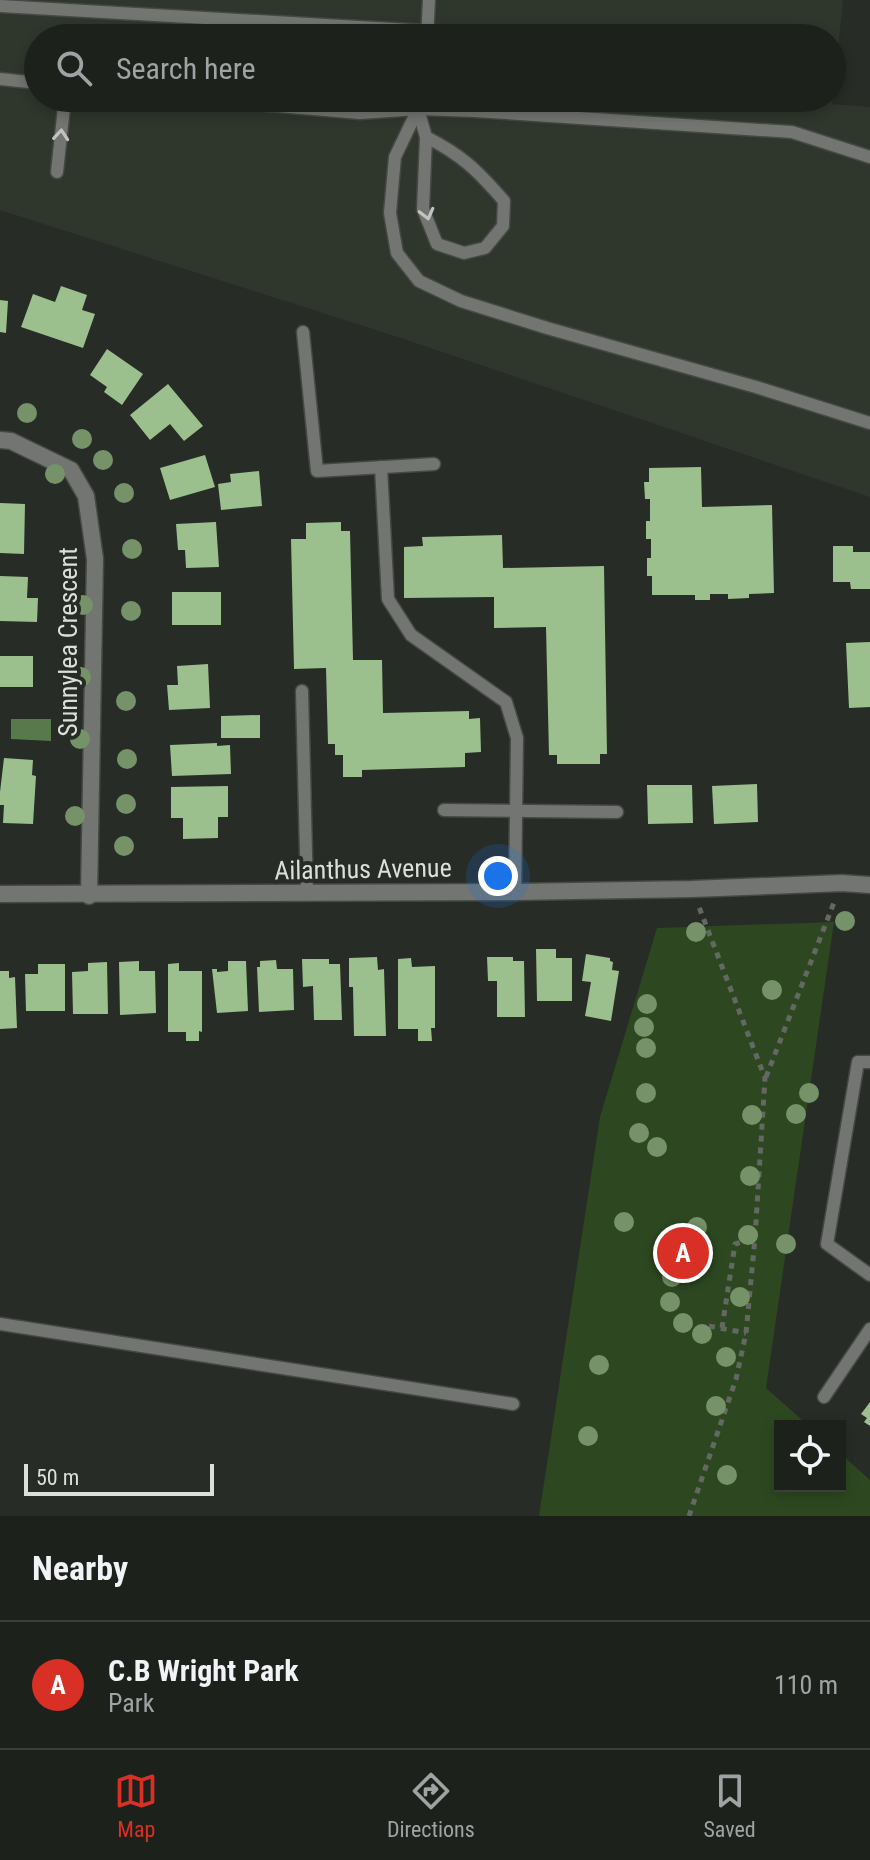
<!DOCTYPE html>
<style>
:root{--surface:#1d211c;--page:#252925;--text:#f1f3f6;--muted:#a0a3a3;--line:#3b3e3b;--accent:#d93025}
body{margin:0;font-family:"Roboto Condensed",sans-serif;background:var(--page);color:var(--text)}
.controls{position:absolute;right:24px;bottom:24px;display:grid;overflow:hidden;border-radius:0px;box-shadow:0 4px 12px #0003}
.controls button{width:72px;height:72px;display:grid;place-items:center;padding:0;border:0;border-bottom:2px solid var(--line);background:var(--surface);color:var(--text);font:40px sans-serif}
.scale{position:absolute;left:24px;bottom:20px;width:190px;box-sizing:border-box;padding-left:8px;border:4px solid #dcdfdb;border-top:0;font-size:22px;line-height:28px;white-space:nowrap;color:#dcdfdb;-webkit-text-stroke:6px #272c26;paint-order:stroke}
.you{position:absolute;left:498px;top:876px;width:28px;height:28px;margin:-20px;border:6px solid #fff;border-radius:50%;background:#1a73e8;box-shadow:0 0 0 12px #1a73e833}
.badge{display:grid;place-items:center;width:52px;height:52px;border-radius:50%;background:var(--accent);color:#fff;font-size:26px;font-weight:700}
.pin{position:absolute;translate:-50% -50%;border:4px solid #fff;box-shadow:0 2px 8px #0006}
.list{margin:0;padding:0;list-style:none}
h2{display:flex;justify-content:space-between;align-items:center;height:104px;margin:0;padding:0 32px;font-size:34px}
h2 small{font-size:26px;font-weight:400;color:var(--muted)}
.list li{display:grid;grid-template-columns:52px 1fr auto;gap:24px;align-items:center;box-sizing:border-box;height:128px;padding:0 32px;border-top:2px solid var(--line)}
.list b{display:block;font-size:30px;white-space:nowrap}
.list p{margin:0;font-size:26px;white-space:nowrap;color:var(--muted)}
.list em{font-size:26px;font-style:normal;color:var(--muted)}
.icon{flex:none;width:44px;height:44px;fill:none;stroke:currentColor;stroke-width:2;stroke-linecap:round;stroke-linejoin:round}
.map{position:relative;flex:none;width:870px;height:1516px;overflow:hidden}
.search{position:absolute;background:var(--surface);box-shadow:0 4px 12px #0003;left:24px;right:24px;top:24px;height:88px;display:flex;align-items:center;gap:20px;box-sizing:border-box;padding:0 28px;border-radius:44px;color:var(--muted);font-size:30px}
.sheet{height:232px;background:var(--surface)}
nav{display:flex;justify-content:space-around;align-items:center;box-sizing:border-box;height:112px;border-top:2px solid var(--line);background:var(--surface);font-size:22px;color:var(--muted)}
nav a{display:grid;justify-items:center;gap:4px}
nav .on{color:var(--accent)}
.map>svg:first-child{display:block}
.built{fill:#2f372c;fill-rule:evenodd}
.green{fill:#2d4821}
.water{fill:#58794b}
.building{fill:#9cbf8e}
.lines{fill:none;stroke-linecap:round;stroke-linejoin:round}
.service-casing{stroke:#444943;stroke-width:15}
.minor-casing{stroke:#444943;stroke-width:19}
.path{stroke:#646863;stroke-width:5;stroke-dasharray:6 6;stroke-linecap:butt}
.service{stroke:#727571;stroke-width:12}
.minor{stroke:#727571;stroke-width:16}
.tree{fill:#759269}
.oneway{stroke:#c2c4c0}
.labels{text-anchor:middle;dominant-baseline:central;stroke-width:8;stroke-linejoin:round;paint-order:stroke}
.street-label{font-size:26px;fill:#dcdfdb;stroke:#272c26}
</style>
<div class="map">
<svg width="870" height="1516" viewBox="0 0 870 1516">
<rect width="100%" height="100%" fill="#272c26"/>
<!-- built -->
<path class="built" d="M0 0H843L832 104 870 107V497L401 338 0 210ZM38 38H832V98H38Z"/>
<!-- green -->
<polygon class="green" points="834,922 766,1388 809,1426 780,1426 780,1486 840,1486 840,1453 870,1480 870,1516 539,1516 600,1117 657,928"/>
<!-- water -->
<polygon class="water" points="11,719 51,719 51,741 11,739"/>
<!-- building -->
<g class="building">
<polygon points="61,286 87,295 82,310 95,314 83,348 21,327 33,294 55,302"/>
<polygon points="0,300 8,301 6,333 0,332"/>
<polygon points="107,349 143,374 122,405 104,392 107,387 90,375"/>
<polygon points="168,384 203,426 184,441 170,424 150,440 130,415"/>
<polygon points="205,455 215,487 170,500 160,468"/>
<polygon points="701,467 702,507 772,505 774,593 749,594 749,598 728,599 728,594 710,594 710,600 695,600 695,595 652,595 652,576 647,576 647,558 651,558 651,539 646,539 646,521 650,521 650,499 645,499 644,482 649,482 649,468"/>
<polygon points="259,471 262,506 221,510 218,484 231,482 230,474"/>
<polygon points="0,503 25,504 24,554 0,553"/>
<polygon points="216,522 219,567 186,568 185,550 178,550 176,524"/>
<polygon points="341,522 341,531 350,531 353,660 382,660 383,713 469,711 469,719 480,718 481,752 465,753 465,767 362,770 362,777 343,777 343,755 335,755 335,744 328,744 326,668 294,669 291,539 306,539 306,523"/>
<polygon points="502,535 503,568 604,566 607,754 600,754 600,764 557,764 557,755 549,755 546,627 494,628 494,597 404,598 404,547 423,546 422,537"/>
<polygon points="833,546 853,546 853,552 870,552 870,589 851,589 850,582 833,582"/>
<polygon points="0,576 28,577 27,598 38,598 37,622 0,621"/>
<rect x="172" y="592" width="49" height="33"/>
<polygon points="870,642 870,707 849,708 846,643"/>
<rect x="0" y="656" width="33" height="31"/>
<polygon points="208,664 210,708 169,710 167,685 178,685 177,666"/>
<polygon points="260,715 260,738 221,738 221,716"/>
<polygon points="217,743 217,746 230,745 231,774 172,776 170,745"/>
<polygon points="4,758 33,760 32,775 36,776 33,824 3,823 4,805 0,805 0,792"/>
<polygon points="757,784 758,822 714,824 712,786"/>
<polygon points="647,785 692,785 693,823 648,824"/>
<polygon points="228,786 228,817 218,817 218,838 183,839 183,818 171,818 171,787"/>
<polygon points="536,949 556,949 556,958 572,958 572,1001 537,1001"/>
<polygon points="586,954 610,958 610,961 613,962 612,970 619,971 611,1021 585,1016 591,982 582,981"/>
<polygon points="377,957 378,970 384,969 386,1036 354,1036 353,987 349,987 349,958"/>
<polygon points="487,957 513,957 513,961 524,961 525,1017 497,1017 497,981 488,981"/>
<polygon points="411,958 412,967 435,966 435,1028 431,1028 432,1041 418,1041 418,1029 398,1029 398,959"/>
<polygon points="302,959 329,959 329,964 340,964 342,1020 314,1020 313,986 303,987"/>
<polygon points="276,960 277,969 293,969 294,1010 259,1012 257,967 260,967 260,961"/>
<polygon points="139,961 139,971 155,971 156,1013 120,1015 119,962"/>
<polygon points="228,961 246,961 248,1011 217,1013 212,969 217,969 217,972 228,971"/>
<polygon points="107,962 108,1014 73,1014 72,972 88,971 88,963"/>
<polygon points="179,963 179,971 202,971 202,1032 199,1031 199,1041 186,1041 186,1032 168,1032 168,964"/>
<polygon points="38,964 65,964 65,1011 26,1011 25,974 38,974"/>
<polygon points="0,971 9,971 9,978 15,977 17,1028 0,1029"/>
<polygon points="870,1402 870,1426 864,1422 867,1418 861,1414"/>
</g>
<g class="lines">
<!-- service casing -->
<g class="service-casing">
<g id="service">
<polyline points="0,6 427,31 631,38"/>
<polyline points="427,38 429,0"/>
<polyline points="0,79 38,83"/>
<polyline points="184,98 360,113 418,109 475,111 792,132 870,157"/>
<polyline points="420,98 418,109 395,157 390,213 397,253 419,281 461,301 547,328 756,387 870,423"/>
<path d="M418 109 426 137 423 209 437 244 464 253 485 248 503 226 504 201C478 171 462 155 426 137"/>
<polyline points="57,172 65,98"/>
<polyline points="303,332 317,471 434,464"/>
<polyline points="381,467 388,599 411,635 506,702 517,738 515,892"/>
<polyline points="302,691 307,894"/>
<polyline points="444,810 617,812"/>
<polyline points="870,1062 858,1062 827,1244 870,1275"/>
<polyline points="0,1324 513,1404"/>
<polyline points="824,1397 870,1329"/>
</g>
</g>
<!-- minor casing -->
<g class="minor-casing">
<g id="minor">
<polyline points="0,440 11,441 71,470 86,496 95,559 89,896"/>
<polyline points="0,894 515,892 692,889 842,883 870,885"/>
</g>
</g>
<!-- path -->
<g class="path">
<polyline points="766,1077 835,900"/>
<polyline points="709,1326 746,1333"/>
<polyline points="722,1328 735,1244 755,1238"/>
<polyline points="689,1516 736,1379 746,1333 755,1238 765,1078 699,907"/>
</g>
<!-- service -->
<use href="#service" class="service"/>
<!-- minor -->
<use href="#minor" class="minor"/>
</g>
<!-- trees -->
<g class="tree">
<circle cx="27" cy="413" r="10"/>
<circle cx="82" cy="439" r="10"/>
<circle cx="103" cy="460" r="10"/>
<circle cx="55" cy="474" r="10"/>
<circle cx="124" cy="493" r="10"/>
<circle cx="132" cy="549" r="10"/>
<circle cx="83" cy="605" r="10"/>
<circle cx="131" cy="611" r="10"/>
<circle cx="81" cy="677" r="10"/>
<circle cx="126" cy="701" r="10"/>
<circle cx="80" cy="739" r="10"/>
<circle cx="127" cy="759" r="10"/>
<circle cx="126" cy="804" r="10"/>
<circle cx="75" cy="816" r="10"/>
<circle cx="124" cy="846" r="10"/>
<circle cx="845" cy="921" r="10"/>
<circle cx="696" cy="932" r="10"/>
<circle cx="772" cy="990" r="10"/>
<circle cx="647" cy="1004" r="10"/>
<circle cx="644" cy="1027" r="10"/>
<circle cx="646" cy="1048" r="10"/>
<circle cx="646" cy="1093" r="10"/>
<circle cx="809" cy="1093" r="10"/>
<circle cx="796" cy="1114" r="10"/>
<circle cx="752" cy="1115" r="10"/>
<circle cx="639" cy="1133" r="10"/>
<circle cx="657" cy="1147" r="10"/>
<circle cx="750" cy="1176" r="10"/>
<circle cx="624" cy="1222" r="10"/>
<circle cx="697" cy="1227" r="10"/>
<circle cx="748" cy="1235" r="10"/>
<circle cx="786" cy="1244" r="10"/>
<circle cx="666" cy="1252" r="10"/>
<circle cx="672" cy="1277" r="10"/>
<circle cx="740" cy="1297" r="10"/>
<circle cx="670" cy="1302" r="10"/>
<circle cx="683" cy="1323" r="10"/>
<circle cx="702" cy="1334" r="10"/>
<circle cx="726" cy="1357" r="10"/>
<circle cx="599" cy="1365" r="10"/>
<circle cx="716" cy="1406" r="10"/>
<circle cx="588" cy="1436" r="10"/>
<circle cx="727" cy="1475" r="10"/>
</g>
<!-- one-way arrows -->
<defs><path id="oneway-chevron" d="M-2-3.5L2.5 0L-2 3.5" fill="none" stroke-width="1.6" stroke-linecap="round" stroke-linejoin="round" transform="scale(2)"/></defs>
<g class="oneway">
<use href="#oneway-chevron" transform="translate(61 135) rotate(-85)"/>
<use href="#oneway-chevron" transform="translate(427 214) rotate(76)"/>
</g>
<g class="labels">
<!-- street labels -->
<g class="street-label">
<text transform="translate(68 642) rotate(-90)">Sunnylea Crescent</text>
<text transform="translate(363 869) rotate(-1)">Ailanthus Avenue</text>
</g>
</g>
</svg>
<div class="controls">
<button><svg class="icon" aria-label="locate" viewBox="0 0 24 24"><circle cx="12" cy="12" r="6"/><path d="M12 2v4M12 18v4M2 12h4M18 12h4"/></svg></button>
</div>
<div class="scale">50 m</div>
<div class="you"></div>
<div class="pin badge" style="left:683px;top:1253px">A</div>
<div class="search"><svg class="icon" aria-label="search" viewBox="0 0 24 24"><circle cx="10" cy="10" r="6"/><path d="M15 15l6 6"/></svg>Search here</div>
</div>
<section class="sheet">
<h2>Nearby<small></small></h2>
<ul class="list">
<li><span class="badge">A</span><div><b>C.B Wright Park</b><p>Park</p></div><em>110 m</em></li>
</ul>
</section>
<nav>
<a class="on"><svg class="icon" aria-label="map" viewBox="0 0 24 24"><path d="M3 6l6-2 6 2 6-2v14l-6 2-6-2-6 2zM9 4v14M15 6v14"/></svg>Map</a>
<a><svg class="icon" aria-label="directions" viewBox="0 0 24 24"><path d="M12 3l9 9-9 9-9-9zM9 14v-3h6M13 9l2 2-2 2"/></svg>Directions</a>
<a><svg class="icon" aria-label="saved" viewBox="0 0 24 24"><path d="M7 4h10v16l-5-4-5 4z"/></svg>Saved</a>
</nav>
